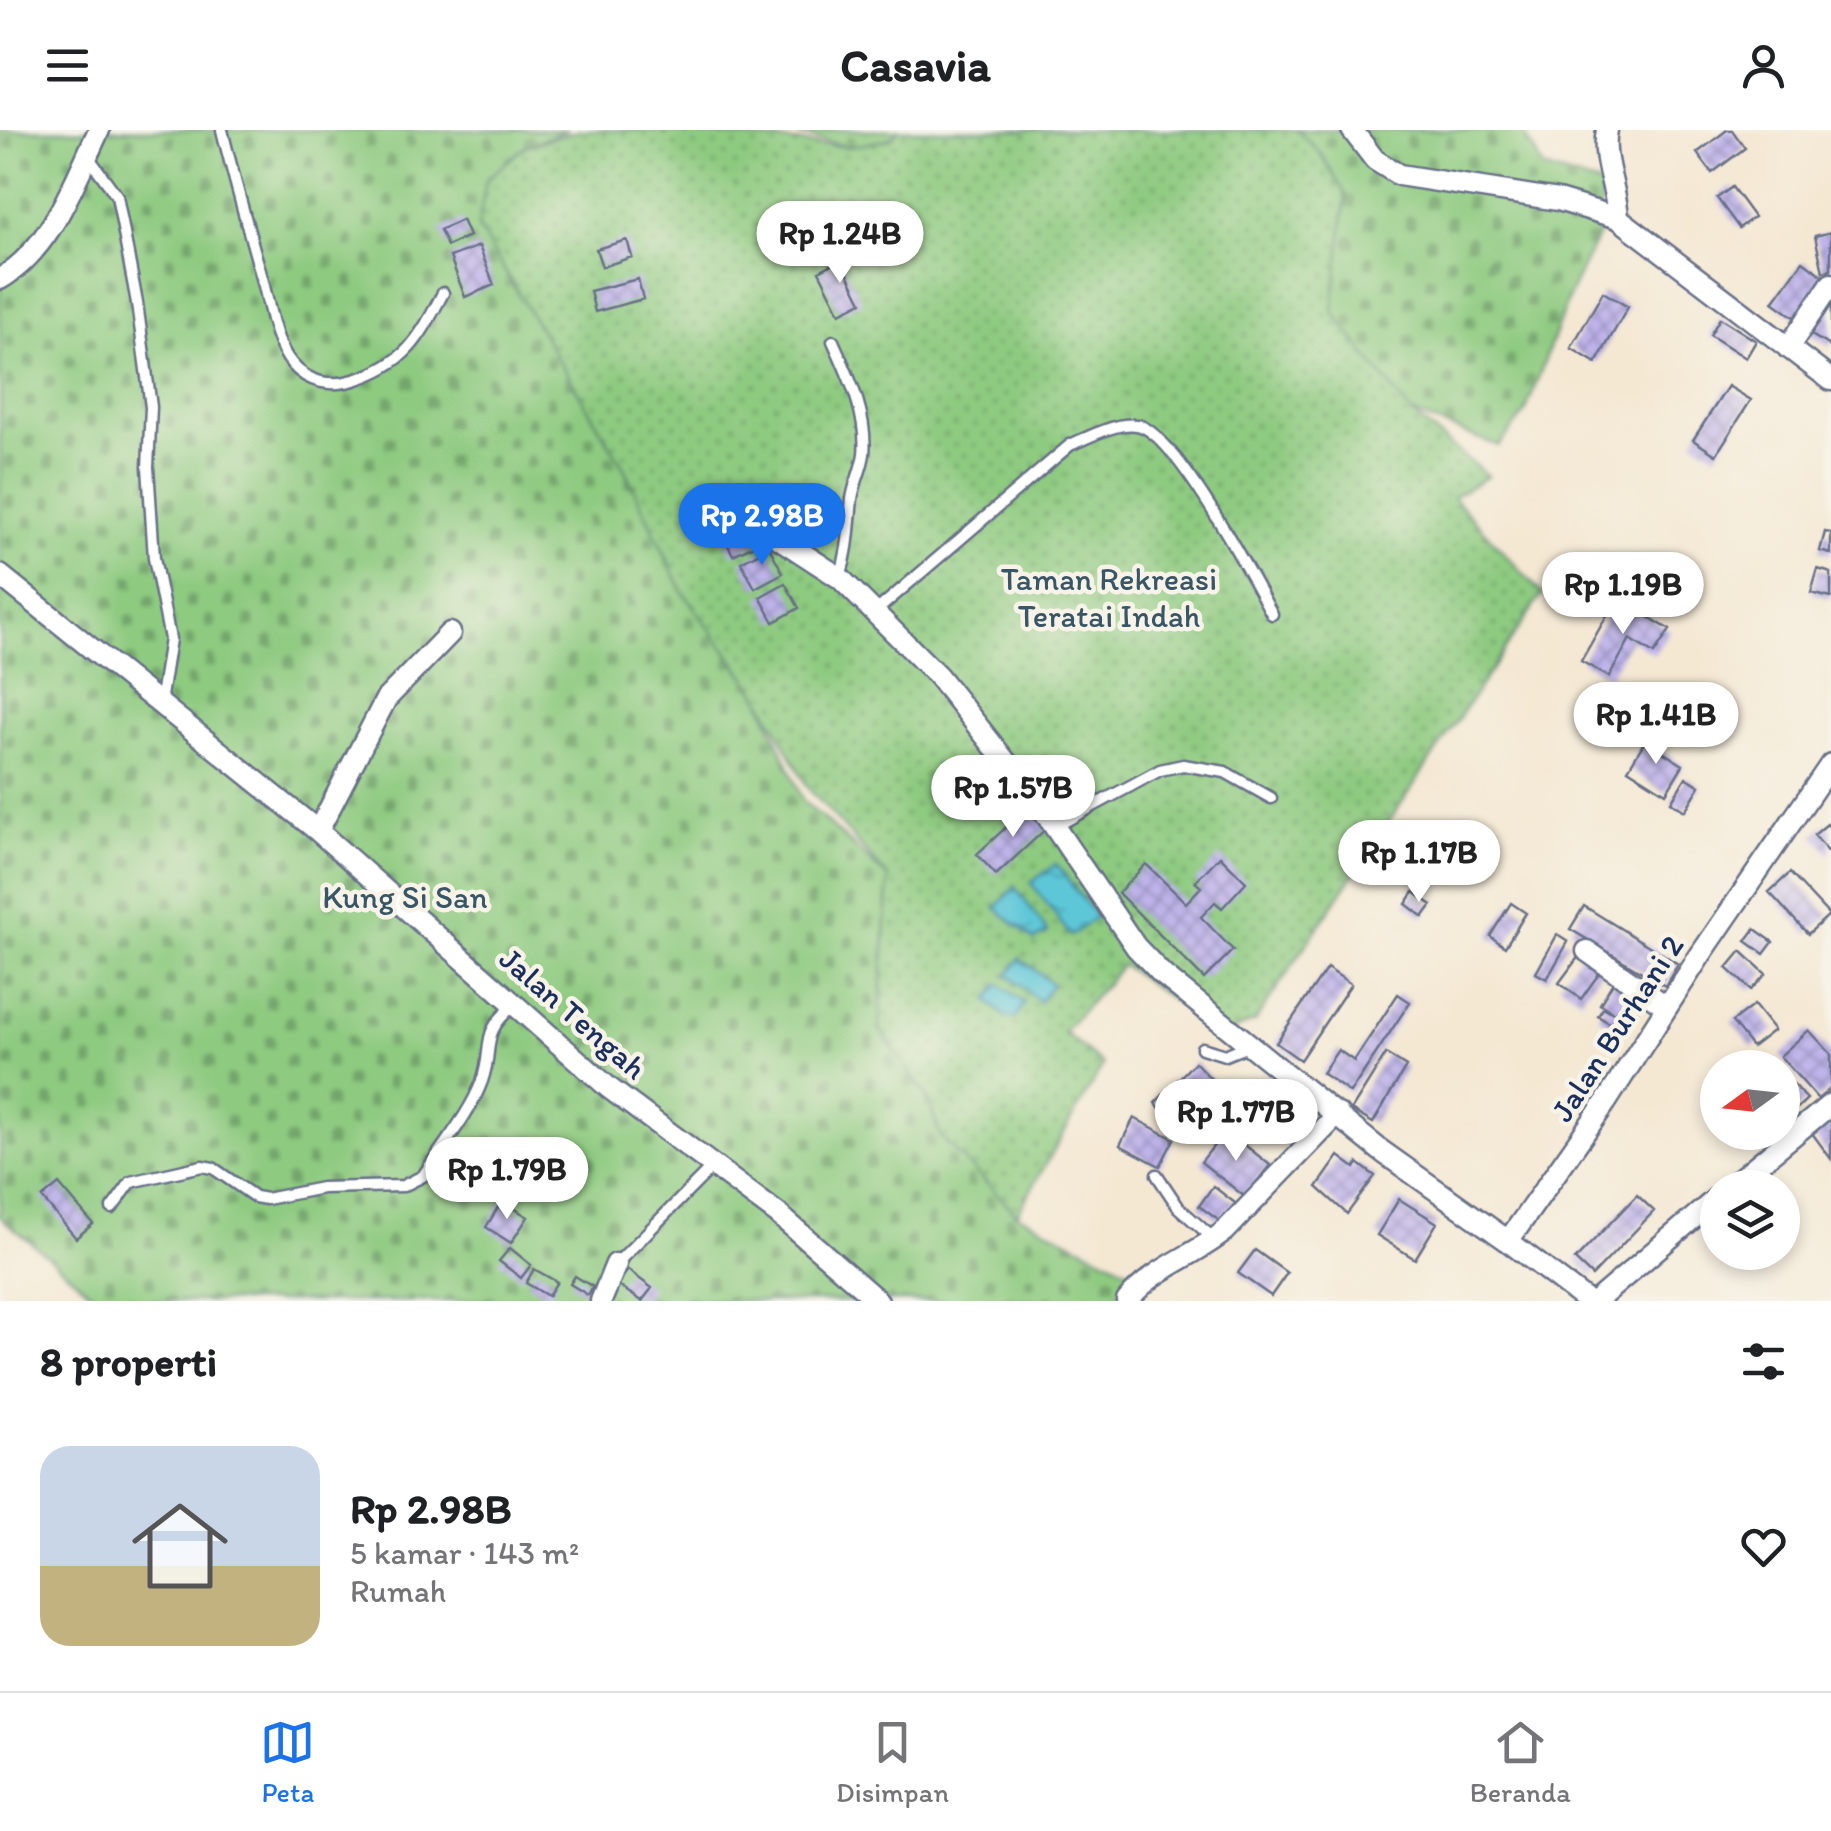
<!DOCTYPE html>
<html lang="id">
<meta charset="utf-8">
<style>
:root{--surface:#fff;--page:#f2f2f2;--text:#202124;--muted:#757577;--line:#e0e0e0;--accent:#1a73e8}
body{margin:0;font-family:Itim,sans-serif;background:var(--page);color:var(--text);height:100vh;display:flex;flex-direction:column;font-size:38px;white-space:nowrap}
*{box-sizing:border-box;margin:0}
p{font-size:32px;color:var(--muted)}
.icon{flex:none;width:55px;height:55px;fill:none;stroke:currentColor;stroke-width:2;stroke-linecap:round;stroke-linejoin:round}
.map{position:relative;height:1171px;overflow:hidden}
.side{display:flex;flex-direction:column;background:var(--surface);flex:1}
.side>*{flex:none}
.needle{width:65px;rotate:255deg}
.buttons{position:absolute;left:1700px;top:920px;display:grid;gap:20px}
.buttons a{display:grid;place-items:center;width:100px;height:100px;border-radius:50%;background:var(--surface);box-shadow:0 5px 15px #0003;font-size:50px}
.price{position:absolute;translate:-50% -85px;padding:0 22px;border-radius:35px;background:#fff;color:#222;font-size:32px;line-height:65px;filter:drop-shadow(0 2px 5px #0008)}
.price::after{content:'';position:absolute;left:50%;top:60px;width:30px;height:22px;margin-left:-15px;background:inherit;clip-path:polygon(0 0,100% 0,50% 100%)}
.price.current{background:var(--accent);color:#fff}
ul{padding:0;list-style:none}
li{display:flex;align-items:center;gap:30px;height:250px;padding:0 40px}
li span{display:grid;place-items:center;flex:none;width:280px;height:200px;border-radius:30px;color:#555}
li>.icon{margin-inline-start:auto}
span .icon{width:120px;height:120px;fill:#fffc;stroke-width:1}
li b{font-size:42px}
h2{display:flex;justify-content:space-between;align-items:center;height:120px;padding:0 40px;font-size:42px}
header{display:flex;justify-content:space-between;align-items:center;height:130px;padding:0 40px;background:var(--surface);font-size:45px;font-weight:700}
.menu{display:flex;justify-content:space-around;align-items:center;height:140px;border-top:2px solid var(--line);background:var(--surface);font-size:28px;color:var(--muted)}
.menu a{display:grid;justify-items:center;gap:5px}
.menu .current{color:var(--accent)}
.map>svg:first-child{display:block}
.cemetery{fill:url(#cemetery-stones);stroke:#547c6f;stroke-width:2.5}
.park{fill:url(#park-dots);stroke:#547c6f;stroke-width:2.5}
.water{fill:url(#water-ripples);stroke:#3c7b9b;stroke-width:2.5}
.building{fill:url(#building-cross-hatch)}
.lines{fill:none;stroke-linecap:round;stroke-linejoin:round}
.service-casing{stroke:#677087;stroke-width:15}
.minor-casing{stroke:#677087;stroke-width:25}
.service{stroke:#fff;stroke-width:10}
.minor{stroke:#fff;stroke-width:20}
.labels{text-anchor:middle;stroke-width:9;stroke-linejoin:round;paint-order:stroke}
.park-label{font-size:32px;fill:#385666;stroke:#f7f3e8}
.street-label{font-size:32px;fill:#1b2f5e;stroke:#f7f3e8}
</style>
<header><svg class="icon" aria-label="menu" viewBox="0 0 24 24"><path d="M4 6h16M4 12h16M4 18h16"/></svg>Casavia<svg class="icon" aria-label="person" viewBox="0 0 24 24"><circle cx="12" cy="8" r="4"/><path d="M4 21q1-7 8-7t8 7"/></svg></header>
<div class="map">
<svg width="1831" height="1171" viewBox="0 0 1831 1171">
<defs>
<pattern id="cemetery-stones" width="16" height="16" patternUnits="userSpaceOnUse" patternTransform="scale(2.5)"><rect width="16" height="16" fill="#8eca80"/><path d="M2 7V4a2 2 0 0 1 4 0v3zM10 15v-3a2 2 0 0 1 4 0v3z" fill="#73a46c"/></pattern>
<pattern id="park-dots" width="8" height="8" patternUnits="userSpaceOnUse" patternTransform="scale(2.5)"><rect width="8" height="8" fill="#8eca80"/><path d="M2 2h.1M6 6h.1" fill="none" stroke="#73a46c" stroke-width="1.8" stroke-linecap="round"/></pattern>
<pattern id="water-ripples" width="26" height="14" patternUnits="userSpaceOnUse" patternTransform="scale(2.5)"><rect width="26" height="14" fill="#5dc7d8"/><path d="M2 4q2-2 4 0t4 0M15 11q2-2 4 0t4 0" fill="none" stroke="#4ca2b2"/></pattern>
<pattern id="building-cross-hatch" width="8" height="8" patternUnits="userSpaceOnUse" patternTransform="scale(2.5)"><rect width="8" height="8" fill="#bfb4ea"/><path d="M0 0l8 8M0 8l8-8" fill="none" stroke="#9a93c1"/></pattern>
</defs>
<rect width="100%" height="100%" fill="#f7f3e8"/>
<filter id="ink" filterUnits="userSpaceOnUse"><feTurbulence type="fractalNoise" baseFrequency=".01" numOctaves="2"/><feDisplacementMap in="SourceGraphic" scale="20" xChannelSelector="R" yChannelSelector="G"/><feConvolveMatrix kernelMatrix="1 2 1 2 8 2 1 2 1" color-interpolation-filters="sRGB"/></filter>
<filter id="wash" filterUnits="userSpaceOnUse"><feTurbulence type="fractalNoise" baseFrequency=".0048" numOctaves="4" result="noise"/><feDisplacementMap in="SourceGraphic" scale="40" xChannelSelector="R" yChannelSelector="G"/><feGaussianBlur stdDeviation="2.25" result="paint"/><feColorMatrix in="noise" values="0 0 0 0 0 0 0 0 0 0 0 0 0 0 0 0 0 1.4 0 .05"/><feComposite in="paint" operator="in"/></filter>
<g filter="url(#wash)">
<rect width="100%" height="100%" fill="#f4e8d3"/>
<path class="cemetery" d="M0 0H567L525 16 478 97 623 336 683 462 758 564 803 671 889 748 879 898 929 970 940 1006 1017 1084 1137 1144 1111 1171H102L0 1087Z
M780 0H898L891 9 849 17Z
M1297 0H1523L1543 38 1602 56 1598 105 1570 163 1525 283 1499 316 1411 283 1332 182 1346 65Z"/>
<path class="park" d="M581 0H660L849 17 891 9 898 0H1297L1320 23 1346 65 1333 182 1411 283 1488 346 1453 367 1542 464 1255 891 1224 905 1122 835 1064 902 1103 935 1017 1084 940 1006 929 970 879 898 889 748 808 658 758 564 683 462 623 336 478 97 486 50 525 16Z"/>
<path class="water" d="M1056 734 1096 787 1071 806 1031 753Z
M1015 757 1048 802 1034 810 996 778Z
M1020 828 1052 854 1040 872 1008 845Z
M999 854 1024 873 1015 889 1005 886 988 871Z"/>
<g id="blocks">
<path class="building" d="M1727 0H1732L1745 18 1712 43 1697 23Z
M1732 57 1754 87 1739 98 1717 68Z
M462 90 469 106 447 116 440 100Z
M1831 102V140L1823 142 1815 106Z
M627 110 632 127 602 137 596 119Z
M479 116 494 155 465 167 450 127Z
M841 130 862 172 840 183 819 141Z
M1803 131 1826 148 1797 189 1773 172Z
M638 149 643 169 595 182 590 161Z
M1603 162 1628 177 1596 233 1571 218Z
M1831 169V217L1810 204Z
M1720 188 1756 211 1746 228 1710 205Z
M1728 256 1751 270 1716 325 1693 310Z
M752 383 765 410 733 425 720 399Z
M1825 402 1831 403V424L1820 421Z
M769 417 783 443 755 458 741 432Z
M1818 439 1831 443V468L1811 463Z
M785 453 799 478 774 492 760 467Z
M1617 468 1670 500 1654 524 1630 509 1609 547 1581 531Z
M1645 611 1683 635 1666 663 1628 639Z
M1686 647 1700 656 1685 681 1671 672Z
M1030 675 1049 696 996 745 977 724Z
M1827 694 1831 699V725L1814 705Z
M1220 726 1246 752 1222 778 1215 772 1201 787 1233 820 1204 849 1118 763 1146 734 1186 773 1201 757 1195 752Z
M1790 743 1829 785 1808 804 1769 762Z
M1414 762 1432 775 1423 787 1406 774Z
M1511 773 1526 783 1505 817 1490 806Z
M1584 776 1678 834 1665 856 1570 799Z
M1755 799 1773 812 1764 824 1746 811Z
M1557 805 1568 812 1547 849 1536 843Z
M1741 821 1766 844 1751 860 1727 838Z
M1582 822 1603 838 1581 869 1559 853Z
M1327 838 1351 854 1300 930 1276 913Z
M1615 849 1644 867 1625 903 1598 886 1603 878 1614 883 1600 874Z
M1398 864 1410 872 1350 963 1322 943 1338 920 1354 931Z
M1754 875 1774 900 1752 917 1732 892Z
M1809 900 1831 924V958L1818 969 1780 926Z
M1386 924 1406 937 1373 993 1351 980Z
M1195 932 1215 953 1176 994 1155 973Z
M1782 943 1807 969 1789 986 1782 979Z
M1134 988 1174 1009 1160 1036 1120 1015Z
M1831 988V1029L1812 1003Z
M1226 1000 1270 1035 1245 1067 1201 1032Z
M1339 1026 1355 1038 1358 1033 1375 1046 1347 1084 1317 1057Z
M59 1054 93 1094 76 1108 42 1068Z
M1213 1056 1235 1073 1221 1092 1199 1076Z
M1637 1065 1654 1081 1592 1146 1575 1130Z
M1399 1069 1437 1093 1415 1129 1377 1105Z
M502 1071 528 1087 511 1113 486 1097Z
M510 1118 531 1135 521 1148 499 1131Z
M1255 1120 1287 1143 1271 1166 1238 1143Z
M534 1139 557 1152 548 1166 526 1153Z
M628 1140 652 1158 642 1171 617 1155Z
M575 1146 593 1157 588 1165 570 1154Z"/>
</g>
</g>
<g filter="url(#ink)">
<use href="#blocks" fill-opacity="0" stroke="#677087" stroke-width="2.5"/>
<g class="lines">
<defs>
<path id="service" d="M222 0C234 49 248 98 262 148 269 174 274 213 292 234 308 253 331 257 354 250 406 234 419 209 443 163
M87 25 117 66 137 173 151 277 148 337 154 428 170 509 160 573
M833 211C848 245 868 285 864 324 862 339 854 354 852 369 849 397 849 420 840 447
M875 482 1070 315C1089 307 1116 292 1137 295 1174 301 1253 449 1272 484
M1056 696 1160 640 1183 635 1225 642 1271 668
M1202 918 1225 925 1250 915
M1157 1045 1179 1078 1214 1109
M112 1078 131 1052 202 1036 213 1038 255 1067 266 1069 322 1058 403 1056 423 1046C442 1016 470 984 482 951 495 914 478 906 514 875
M616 1134 713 1036"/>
<path id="minor" d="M1352 0 1375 30 1399 45 1558 70 1618 88 1831 250
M1607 0C1601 29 1617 59 1618 88
M0 149C52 118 74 52 99 0
M1788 218 1831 154
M774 405 840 448 938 546 1037 671 1136 817 1162 844 1380 1020 1508 1111
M0 445 318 701 609 958 778 1084 878 1171
M318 701 386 569 450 503
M1587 821 1667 877
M1729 1058 1831 974
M601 1171 616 1134
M1127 1171C1153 1138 1193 1127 1225 1101L1338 984
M1587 1171 1508 1111 1606 972 1701 824 1831 634
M1596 1171 1718 1067"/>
</defs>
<use href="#service" class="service-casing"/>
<use href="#minor" class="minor-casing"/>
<use href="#service" class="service"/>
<use href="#minor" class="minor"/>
</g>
</g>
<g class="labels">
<g class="park-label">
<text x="1109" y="460">Taman Rekreasi<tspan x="1109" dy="37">Teratai Indah</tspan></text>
<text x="405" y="778">Kung Si San</text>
</g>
<g class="street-label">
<text transform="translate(573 883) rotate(41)" y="11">Jalan Tengah</text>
<text transform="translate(1617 898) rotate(-57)" y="11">Jalan Burhani 2</text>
</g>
</g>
</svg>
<div class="buttons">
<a><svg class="needle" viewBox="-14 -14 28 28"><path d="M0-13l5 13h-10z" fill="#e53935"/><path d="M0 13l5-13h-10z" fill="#757577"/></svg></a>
<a><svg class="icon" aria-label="layers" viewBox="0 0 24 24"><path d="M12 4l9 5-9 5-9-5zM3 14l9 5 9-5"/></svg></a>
</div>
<b class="price" style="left:840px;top:156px">Rp 1.24B</b>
<b class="price current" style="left:762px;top:438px">Rp 2.98B</b>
<b class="price" style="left:1623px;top:507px">Rp 1.19B</b>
<b class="price" style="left:1656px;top:637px">Rp 1.41B</b>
<b class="price" style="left:1013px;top:710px">Rp 1.57B</b>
<b class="price" style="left:1419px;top:775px">Rp 1.17B</b>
<b class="price" style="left:1236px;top:1034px">Rp 1.77B</b>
<b class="price" style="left:507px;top:1092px">Rp 1.79B</b>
</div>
<section class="side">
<h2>8 properti<svg class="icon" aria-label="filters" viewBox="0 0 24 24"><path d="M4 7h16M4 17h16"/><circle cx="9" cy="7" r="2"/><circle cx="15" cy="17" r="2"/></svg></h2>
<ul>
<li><span style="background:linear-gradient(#c9d6e8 60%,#c2b280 0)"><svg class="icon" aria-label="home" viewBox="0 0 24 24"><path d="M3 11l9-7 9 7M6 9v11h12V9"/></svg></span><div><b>Rp 2.98B</b><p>5 kamar · 143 m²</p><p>Rumah</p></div><svg class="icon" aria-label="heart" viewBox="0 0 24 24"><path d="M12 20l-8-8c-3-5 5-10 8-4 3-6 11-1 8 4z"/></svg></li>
</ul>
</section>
<nav class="menu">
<a class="current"><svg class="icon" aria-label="map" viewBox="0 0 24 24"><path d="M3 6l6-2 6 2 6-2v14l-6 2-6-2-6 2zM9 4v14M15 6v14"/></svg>Peta</a>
<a><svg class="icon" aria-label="saved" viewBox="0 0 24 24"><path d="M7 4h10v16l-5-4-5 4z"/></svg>Disimpan</a>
<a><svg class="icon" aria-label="home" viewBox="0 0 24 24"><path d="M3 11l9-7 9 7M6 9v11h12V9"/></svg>Beranda</a>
</nav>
